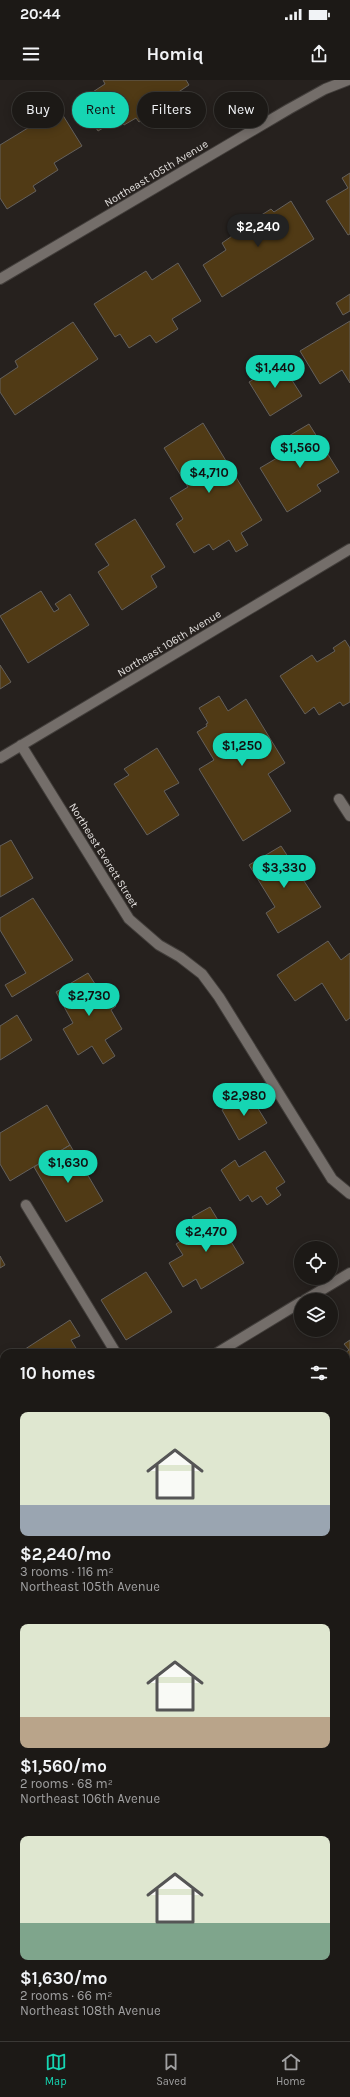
<!DOCTYPE html>
<meta charset="utf-8">
<style>
:root{--surface:#1c1916;--page:#292623;--text:#f1f3f6;--muted:#a0a0a1;--line:#3a3835;--accent:#16d5b3}
body{margin:0;font-family:Karla,sans-serif;background:var(--page);color:var(--text);height:100vh;display:flex;flex-direction:column;font-size:15px;white-space:nowrap}
*{box-sizing:border-box;margin:0}
p{font-size:13px;color:var(--muted)}
.icon{flex:none;width:22px;height:22px;fill:none;stroke:currentColor;stroke-width:2;stroke-linecap:round;stroke-linejoin:round}
.map{position:relative;flex:1;overflow:hidden}
.sheet{position:absolute;left:0px;top:1269px;width:350px;height:692px;display:flex;flex-direction:column;background:var(--surface);border-radius:12px 12px 0 0;box-shadow:0 2px 10px #0003,0 0 0 1px var(--line)}
.sheet>*{flex:none}
.top-card{position:absolute;left:12px;top:12px;width:326px;height:36px;display:flex;gap:8px}
.buttons{position:absolute;left:294px;top:1161px;display:grid;gap:8px}
.buttons a{display:grid;place-items:center;width:44px;height:44px;border-radius:50%;background:var(--surface);box-shadow:0 2px 10px #0003,0 0 0 1px var(--line);font-size:20px}
.price{position:absolute;translate:-50% -34px;padding:0 9px;border-radius:14px;background:var(--accent);color:#111;font-size:13px;line-height:26px;filter:drop-shadow(0 1px 2px #0008)}
.price::after{content:'';position:absolute;left:50%;top:24px;width:12px;height:9px;margin-left:-6px;background:inherit;clip-path:polygon(0 0,100% 0,50% 100%)}
.price.on{background:#222;color:#fff}
ul{padding:0;list-style:none}
li{display:grid;align-content:center;gap:8px;height:212px;padding:0 20px}
li span{display:grid;place-items:center;height:124px;border-radius:8px;color:#555}
li>.icon{margin-inline-start:auto}
span .icon{width:72px;height:72px;fill:#fffc;stroke-width:1}
li b{font-size:17px}
h2{display:flex;justify-content:space-between;align-items:center;height:48px;padding:0 20px;font-size:17px}
.tag{padding:0 14px;border-radius:18px;background:var(--surface);box-shadow:0 2px 10px #0003,0 0 0 1px var(--line);font-size:14px;line-height:36px}
.tag.on{background:var(--accent);color:#111}
.status{display:flex;justify-content:space-between;align-items:center;height:28px;padding:0 20px;background:var(--surface);direction:ltr}
.status svg{height:11px;fill:currentColor}
header{display:flex;justify-content:space-between;align-items:center;height:52px;padding:0 20px;background:var(--surface);font-size:18px;font-weight:700}
.menu{display:flex;justify-content:space-around;align-items:center;height:56px;border-top:1px solid var(--line);background:var(--surface);font-size:11px;color:var(--muted)}
.menu a{display:grid;justify-items:center;gap:2px}
.menu .on{color:var(--accent)}
.map>svg:first-child{display:block}
.building{fill:#503a15;stroke:#64605c}
.lines{fill:none;stroke-linecap:round;stroke-linejoin:round}
.lane-casing{stroke:#423e3b;stroke-width:12}
.street-casing{stroke:#423e3b;stroke-width:12}
.lane{stroke:#746e6a;stroke-width:10}
.street{stroke:#746e6a;stroke-width:10}
.labels{text-anchor:middle;stroke-width:3;stroke-linejoin:round;paint-order:stroke}
.street-label{font-size:11px;fill:#e2dfdd;stroke:#26211e}
</style>
<div class="status"><b>20:44</b><svg viewBox="0 0 49 12"><path d="M0 12V9h3v3zM5 12V6h3v6zM10 12V3h3v9zM15 12V0h3v12zM26 1h20v11H26zM47 4h2v5h-2z"/></svg></div>
<header><svg class="icon" aria-label="menu" viewBox="0 0 24 24"><path d="M4 6h16M4 12h16M4 18h16"/></svg>Homiq<svg class="icon" aria-label="share" viewBox="0 0 24 24"><path d="M12 15V3M7 8l5-5 5 5M5 13v7h14v-7"/></svg></header>
<div class="map">
<svg width="350" height="1961" viewBox="0 0 350 1961">
<rect width="100%" height="100%" fill="#26211e"/>
<path class="building" d="M103 0H186L189 5 174 15 176 18 139 42 136 38 124 45 120 38 98 51 79 21 105 4Z
M59 29 82 66 54 83 58 90 33 106 36 111 7 129 0 118V65Z
M350 93V154L348 155 326 121 348 108 342 98Z
M291 121 314 159 222 217 203 185 226 170 222 163 235 154 234 152 271 129 274 132Z
M178 183 201 221 172 239 178 249 156 263 150 255 129 268 120 254 115 257 94 224 146 191 152 200Z
M350 214V231L343 235 336 223Z
M350 241V303L342 290 320 304 300 271Z
M73 242 98 279 15 335 0 312V299L18 287 15 281Z
M281 283 302 316 270 336 249 302Z
M203 343 262 440 241 453 248 465 236 472 229 460 213 470 209 464 194 473 176 444 183 439 170 418 188 407 164 368Z
M309 344 339 392 317 405 321 411 287 432 260 388 294 368 287 357Z
M135 439 165 487 151 496 157 507 122 530 98 492 109 485 95 464Z
M41 511 54 532 59 529 55 524 70 514 89 545 28 583 0 536Z
M345 560 350 568V622L343 626 340 622 319 635 314 627 305 634 280 596 312 575 317 582 335 571 333 568Z
M0 585 11 602 0 609Z
M219 616 228 631 246 619 285 683 268 694 291 731 243 761 199 689 214 680 197 652 207 646 206 644 208 643 199 628Z
M157 668 179 703 164 711 179 735 147 755 114 704 129 695 124 689Z
M11 760 33 798 0 817V766Z
M281 766 321 827 278 853 266 833 275 827 249 785Z
M33 818 73 880 12 917 5 905 26 893 0 850V838Z
M328 861 341 880 350 873V938L346 941 322 903 295 921 277 895Z
M88 893 106 921 111 918 116 926 111 930 122 949 105 960 115 976 103 984 92 966 78 975 63 949 73 943 56 912Z
M17 935 32 960 0 980V946Z
M249 1014 267 1043 239 1060 222 1030Z
M47 1025 70 1065 10 1101 0 1084V1053Z
M70 1065 103 1121 66 1142 34 1087Z
M265 1071 285 1102 276 1108 281 1115 267 1125 261 1116 252 1122 248 1115 240 1121 221 1090 235 1080 239 1087Z
M210 1127 244 1183 201 1209 196 1199 183 1207 169 1183 183 1175 176 1164 200 1150 192 1137Z
M0 1176 5 1185 0 1188Z
M146 1192 172 1232 126 1260 101 1220Z
M70 1240 80 1256 71 1260 79 1273H19Z
M350 1260V1295L346 1288 345 1273 349 1270 344 1264Z
M346 1417 350 1423V1428L346 1430Z
M4 1488V1546L0 1549V1497L3 1495 1 1490Z
M0 1621 4 1627V1653L0 1655Z
M346 1750 350 1757V1803L346 1796Z
M46 1957H87L90 1961H43L47 1958Z"/>
<g class="lines">
<defs>
<path id="lane" d="M26 1125 116 1273
M346 1864 350 1871"/>
<path id="street" d="M0 199 289 29 325 9 348 0
M21 665 129 839 159 865 180 877 202 894 219 917 332 1099 350 1114
M0 678 350 469
M339 719 350 736
M305 1220 350 1193
M217 1273 301 1222
M0 1403 4 1401
M346 1891 350 1888
M260 1957 263 1961
M227 1961 233 1957"/>
</defs>
<use href="#lane" class="lane-casing"/>
<use href="#street" class="street-casing"/>
<use href="#lane" class="lane"/>
<use href="#street" class="street"/>
</g>
<g class="labels">
<g class="street-label">
<text transform="translate(156 93) rotate(-31)" y="4">Northeast 105th Avenue</text>
<text transform="translate(169 563) rotate(-31)" y="4">Northeast 106th Avenue</text>
<text transform="translate(104 775) rotate(58)" y="4">Northeast Everett Street</text>
</g>
</g>
</svg>
<div class="buttons">
<a><svg class="icon" aria-label="locate" viewBox="0 0 24 24"><circle cx="12" cy="12" r="6"/><path d="M12 2v4M12 18v4M2 12h4M18 12h4"/></svg></a>
<a><svg class="icon" aria-label="layers" viewBox="0 0 24 24"><path d="M12 4l9 5-9 5-9-5zM3 14l9 5 9-5"/></svg></a>
</div>
<b class="price on" style="left:258px;top:168px">$2,240</b>
<b class="price" style="left:275px;top:309px">$1,440</b>
<b class="price" style="left:300px;top:389px">$1,560</b>
<b class="price" style="left:209px;top:414px">$4,710</b>
<b class="price" style="left:242px;top:687px">$1,250</b>
<b class="price" style="left:284px;top:809px">$3,330</b>
<b class="price" style="left:89px;top:937px">$2,730</b>
<b class="price" style="left:244px;top:1037px">$2,980</b>
<b class="price" style="left:68px;top:1104px">$1,630</b>
<b class="price" style="left:206px;top:1173px">$2,470</b>
<div class="top-card">
<a class="tag">Buy</a>
<a class="tag on">Rent</a>
<a class="tag">Filters</a>
<a class="tag">New</a>
</div>
<section class="sheet">
<h2>10 homes<svg class="icon" aria-label="filters" viewBox="0 0 24 24"><path d="M4 7h16M4 17h16"/><circle cx="9" cy="7" r="2"/><circle cx="15" cy="17" r="2"/></svg></h2>
<ul>
<li><span style="background:linear-gradient(#dfe7d0 75%,#9aa5b1 0)"><svg class="icon" aria-label="home" viewBox="0 0 24 24"><path d="M3 11l9-7 9 7M6 9v11h12V9"/></svg></span><div><b>$2,240/mo</b><p>3 rooms · 116 m²</p><p>Northeast 105th Avenue</p></div></li>
<li><span style="background:linear-gradient(#dfe7d0 75%,#b9a48a 0)"><svg class="icon" aria-label="home" viewBox="0 0 24 24"><path d="M3 11l9-7 9 7M6 9v11h12V9"/></svg></span><div><b>$1,560/mo</b><p>2 rooms · 68 m²</p><p>Northeast 106th Avenue</p></div></li>
<li><span style="background:linear-gradient(#dfe7d0 70%,#7fa58c 0)"><svg class="icon" aria-label="home" viewBox="0 0 24 24"><path d="M3 11l9-7 9 7M6 9v11h12V9"/></svg></span><div><b>$1,630/mo</b><p>2 rooms · 66 m²</p><p>Northeast 108th Avenue</p></div></li>
</ul>
</section>
</div>
<nav class="menu">
<a class="on"><svg class="icon" aria-label="map" viewBox="0 0 24 24"><path d="M3 6l6-2 6 2 6-2v14l-6 2-6-2-6 2zM9 4v14M15 6v14"/></svg>Map</a>
<a><svg class="icon" aria-label="saved" viewBox="0 0 24 24"><path d="M7 4h10v16l-5-4-5 4z"/></svg>Saved</a>
<a><svg class="icon" aria-label="home" viewBox="0 0 24 24"><path d="M3 11l9-7 9 7M6 9v11h12V9"/></svg>Home</a>
</nav>
